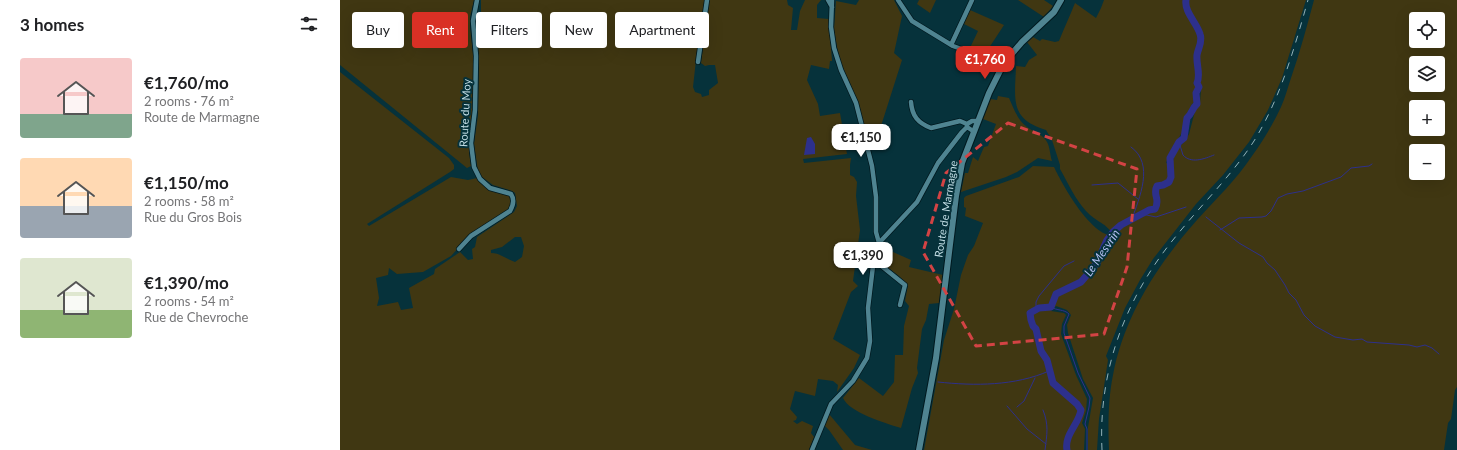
<!DOCTYPE html>
<meta charset="utf-8">
<style>
:root{--surface:#fff;--page:#f2f2f2;--text:#202124;--muted:#757577;--accent:#d93025}
body{margin:0;font-family:Lato,sans-serif;background:var(--page);color:var(--text);height:100vh;display:flex;flex-direction:column;font-size:15px;white-space:nowrap}
*{box-sizing:border-box;margin:0}
p{font-size:13px;color:var(--muted)}
.icon{flex:none;width:22px;height:22px;fill:none;stroke:currentColor;stroke-width:2;stroke-linecap:round;stroke-linejoin:round}
.map{position:relative;flex:1;overflow:hidden}
.sheet{display:flex;flex-direction:column;background:var(--surface);width:340px}
.sheet>*{flex:none}
.hud{position:absolute;left:12px;top:12px;width:380px;height:36px;display:flex;gap:8px}
.tools{position:absolute;left:1069px;top:12px;display:grid;gap:8px}
.tools a{display:grid;place-items:center;width:36px;height:36px;border-radius:4px;background:var(--surface);box-shadow:0 4px 16px #0002;font-size:20px}
.price{position:absolute;translate:-50% -34px;padding:0 9px;border-radius:8px;background:#fff;color:#222;font-size:13px;line-height:26px;filter:drop-shadow(0 1px 2px #0008)}
.price::after{content:'';position:absolute;left:50%;top:24px;width:12px;height:9px;margin-left:-6px;background:inherit;clip-path:polygon(0 0,100% 0,50% 100%)}
.price.on{background:var(--accent);color:#fff}
ul{padding:0;list-style:none}
li{display:flex;align-items:center;gap:12px;height:100px;padding:0 20px}
li span{display:grid;place-items:center;flex:none;width:112px;height:80px;border-radius:4px;color:#555}
li>.icon{margin-inline-start:auto}
span .icon{width:48px;height:48px;fill:#fffc;stroke-width:1}
li b{font-size:17px}
h2{display:flex;justify-content:space-between;align-items:center;height:48px;padding:0 20px;font-size:17px}
.chip{padding:0 14px;border-radius:4px;background:var(--surface);box-shadow:0 4px 16px #0002;font-size:14px;line-height:36px}
.chip.on{background:var(--accent);color:#fff}
main{display:flex;flex:1;min-height:0}
.map>svg:first-child{display:block}
.green{fill:#403712;fill-rule:evenodd}
.water{fill:#2d308c}
.lines{fill:none;stroke-linecap:round;stroke-linejoin:round}
.stream{stroke:#2d308c;stroke-width:1}
.river{stroke:#2d308c;stroke-width:7}
.street-casing{stroke:#00191f;stroke-width:6}
.secondary-casing{stroke:#00191f;stroke-width:8}
.street{stroke:#4f8491;stroke-width:4.5}
.secondary{stroke:#4f8491;stroke-width:6}
.rail{stroke:#93b2b9;stroke-width:1;stroke-dasharray:7 7;stroke-linecap:butt}
.marked{fill:none;stroke:#d34344;stroke-width:3;stroke-dasharray:8 5;stroke-linejoin:round}
.labels{text-anchor:middle;stroke-width:4;stroke-linejoin:round;paint-order:stroke}
.street-label{font-size:11px;fill:#c2dde4;stroke:#06323b}
.water-label{font-size:12px;font-style:italic;fill:#b2bdef;stroke:#06323b}
</style>
<main>
<section class="sheet">
<h2>3 homes<svg class="icon" aria-label="filters" viewBox="0 0 24 24"><path d="M4 7h16M4 17h16"/><circle cx="9" cy="7" r="2"/><circle cx="15" cy="17" r="2"/></svg></h2>
<ul>
<li><span style="background:linear-gradient(#f6c9c9 70%,#7fa58c 0)"><svg class="icon" aria-label="home" viewBox="0 0 24 24"><path d="M3 11l9-7 9 7M6 9v11h12V9"/></svg></span><div><b>€1,760/mo</b><p>2 rooms · 76 m²</p><p>Route de Marmagne</p></div></li>
<li><span style="background:linear-gradient(#ffd9b3 60%,#9aa5b1 0)"><svg class="icon" aria-label="home" viewBox="0 0 24 24"><path d="M3 11l9-7 9 7M6 9v11h12V9"/></svg></span><div><b>€1,150/mo</b><p>2 rooms · 58 m²</p><p>Rue du Gros Bois</p></div></li>
<li><span style="background:linear-gradient(#dfe7d0 65%,#8fb573 0)"><svg class="icon" aria-label="home" viewBox="0 0 24 24"><path d="M3 11l9-7 9 7M6 9v11h12V9"/></svg></span><div><b>€1,390/mo</b><p>2 rooms · 54 m²</p><p>Rue de Chevroche</p></div></li>
</ul>
</section>
<div class="map">
<svg width="1117" height="450" viewBox="0 0 1117 450">
<rect width="100%" height="100%" fill="#06323b"/>
<path class="green" d="M0 0H134L130 17V28L133 53V114L129 140V152L131 166 127 168 0 65Z
M141 0H365L360 24 353 87 355 92 361 94 362 97 369 95V90L378 83 375 65H369L365 66 361 63 369 0H447L448 5 453 8 451 30H457L460 11 465 0H481L477 5V18L489 19 492 61H490L489 69 471 65 467 80 478 104 480 116 500 113 507 154 463 159 464 163 511 158 510 165V175L514 177 517 182 516 196 520 230 513 281 518 286 511 292 493 339 520 355 514 368 497 392 498 385 493 381 478 379 475 396 455 391 450 409 457 417 456 420 453 421 457 424 462 421 473 426 471 433 474 437 469 450H0V72L109 158 114 165V169L110 172 27 224 29 226 111 177 128 180 137 178 148 188 171 195 172 199 169 211 130 235 111 256 83 272 57 274 49 268 48 275 36 278 39 298 37 306 58 302 61 310 73 308 69 288 94 274 95 269 120 252 128 260 133 259 132 249 135 247 137 237 174 212 177 206 175 193 172 191 153 185 142 177 138 171 134 144 138 115 139 61 137 31 141 16ZM175 237H181L184 246 182 257 175 262C166 259 160 253 151 253V250L162 247Z
M519 0H554L562 16 554 53 562 60 534 148 530 149 518 102 500 61 497 47 494 29 496 1 516 5Z
M579 0H596L590 13 577 4Z
M678 0H704L713 6 704 17Z
M764 0H966L942 78 928 110 909 142 883 175 856 204 813 259 800 280 785 308 766 356 768 360 759 419 757 450H748V427L753 398 743 379 728 333 727 325 731 315 727 310 716 306 711 311 724 313 726 315 722 324 721 334 736 375 747 399 746 411 742 423 745 429 744 450H584L604 340 614 309 621 275 628 255 634 246 643 223 625 216 626 208 624 207V198L626 196 679 177 693 166 714 167C723 186 751 236 774 236 766 222 757 223 746 211 735 199 728 183 720 169V165L712 140 706 130C669 119 675 99 676 66L685 67 689 60 697 55 687 42 693 37 700 41 702 39 715 42 719 41C724 28 730 16 735 3L756 18 761 8ZM857 88 861 89 860 102 855 111 849 134 845 141 836 150 832 164 826 163 829 155 844 129V120L852 104 856 101 854 93Z
M974 0H1117V387L1115 390 1111 419 1108 423 1104 450H769C768 426 768 399 773 375 784 316 818 264 857 220 876 199 896 180 912 156 923 141 933 124 941 107 945 98 948 87 951 78 960 52 967 26 974 0ZM1076 19H1098V41H1076ZM1076 63H1098V85H1076ZM1076 107H1098V129H1076ZM1076 151H1098V173H1076Z
M630 10 664 25 645 54 629 50 638 31 624 24Z
M658 96 669 98C674 109 677 119 687 127 693 132 703 134 707 142 710 147 710 155 712 161L698 158 677 172 666 177 621 192 625 173H628L633 157 638 161 644 147 648 146 656 124 643 119 650 99 657 100Z
M544 248 571 260 569 267 603 275 599 303 589 304 586 320 582 329 577 368 578 373 572 388 561 428C545 423 510 413 503 398L519 378 543 396 554 382 555 355H563L564 326 569 306 565 301 568 285 559 276 543 264 540 258Z
M489 414 515 445 532 450H503L489 430 484 425Z"/>
<path class="water" d="M471 137 475 144V154L464 155 467 138Z"/>
<g class="lines">
<path class="stream" d="M839 142 843 155C851 164 864 159 874 155
M791 147C815 164 799 198 792 219
M752 185 778 183 798 199
M802 214 816 217 846 207
M866 217 899 243 923 257 927 263 935 270 945 285 949 293 956 300 964 315 975 326 995 337 1013 340 1022 339 1027 342 1069 345 1077 347 1085 345 1092 348 1099 354
M880 230 899 218 922 217 926 216 931 211 938 198 947 194 963 191 1001 177 1011 168 1029 166 1032 164
M711 307C717 311 724 309 729 314L724 326V333L738 373 750 398 749 407 745 424 747 429V450
M696 309V302L699 296 724 266 734 261
M598 382C635 386 675 386 709 371
M667 406 687 429 706 444
M677 407 684 401 695 378
M703 410C709 425 707 434 705 450"/>
<path class="river" d="M727 450C724 435 739 424 741 410L737 404 713 383 707 360 701 351 696 329 693 326 691 320 690 313 699 308 711 307 716 294 741 282 757 263 767 240 773 232 781 225 809 210 815 209C821 199 812 195 817 186L823 185 829 182 831 177 830 158 839 142 844 138 847 118C852 114 852 108 857 104L856 93 859 87 857 83C861 75 856 64 857 55 858 48 863 42 860 34 857 23 844 12 846 0"/>
<defs>
<path id="street" d="M488 0 492 7
M492 0 491 27 494 48 501 70 516 103 532 166 536 197V232L539 243
M558 0 572 21 613 46 632 53 651 58 664 63
M611 45 632 0
M358 62 367 0
M571 102C572 116 578 123 591 128L620 121 627 124
M633 131 627 127V124L632 121H638
M119 249 131 236 170 211C173 206 175 200 171 194L150 188 140 179 134 167 131 143 135 110 136 56 133 21 137 0
M534 260 565 285 560 305
M472 450 491 404 513 381 527 358 530 341 528 308 533 266 539 243 577 202 598 163 622 132 627 127"/>
<path id="secondary" d="M579 450 596 358 616 196 622 163 649 93 664 63 682 42 714 12 721 0"/>
</defs>
<use href="#street" class="street-casing"/>
<use href="#secondary" class="secondary-casing"/>
<use href="#street" class="street"/>
<use href="#secondary" class="secondary"/>
<path class="rail" d="M762 450C758 370 786 296 837 235 862 204 892 175 914 141 941 97 954 49 968 0"/>
</g>
<path class="marked" d="M668 123 797 169 787 267 764 334 636 346 583 252 606 173Z"/>
<g class="labels">
<g class="street-label">
<text transform="translate(125 113) rotate(-87)" y="4">Route du Moy</text>
<text transform="translate(606 209) rotate(-81)" y="4">Route de Marmagne</text>
</g>
<g class="water-label">
<text transform="translate(762 253) rotate(-56)" y="4">Le Mesvrin</text>
</g>
</g>
</svg>
<div class="tools">
<a><svg class="icon" aria-label="locate" viewBox="0 0 24 24"><circle cx="12" cy="12" r="6"/><path d="M12 2v4M12 18v4M2 12h4M18 12h4"/></svg></a>
<a><svg class="icon" aria-label="layers" viewBox="0 0 24 24"><path d="M12 4l9 5-9 5-9-5zM3 14l9 5 9-5"/></svg></a>
<a>+</a>
<a>−</a>
</div>
<b class="price on" style="left:645px;top:80px">€1,760</b>
<b class="price" style="left:521px;top:158px">€1,150</b>
<b class="price" style="left:523px;top:276px">€1,390</b>
<div class="hud">
<a class="chip">Buy</a>
<a class="chip on">Rent</a>
<a class="chip">Filters</a>
<a class="chip">New</a>
<a class="chip">Apartment</a>
</div>
</div>
</main>
